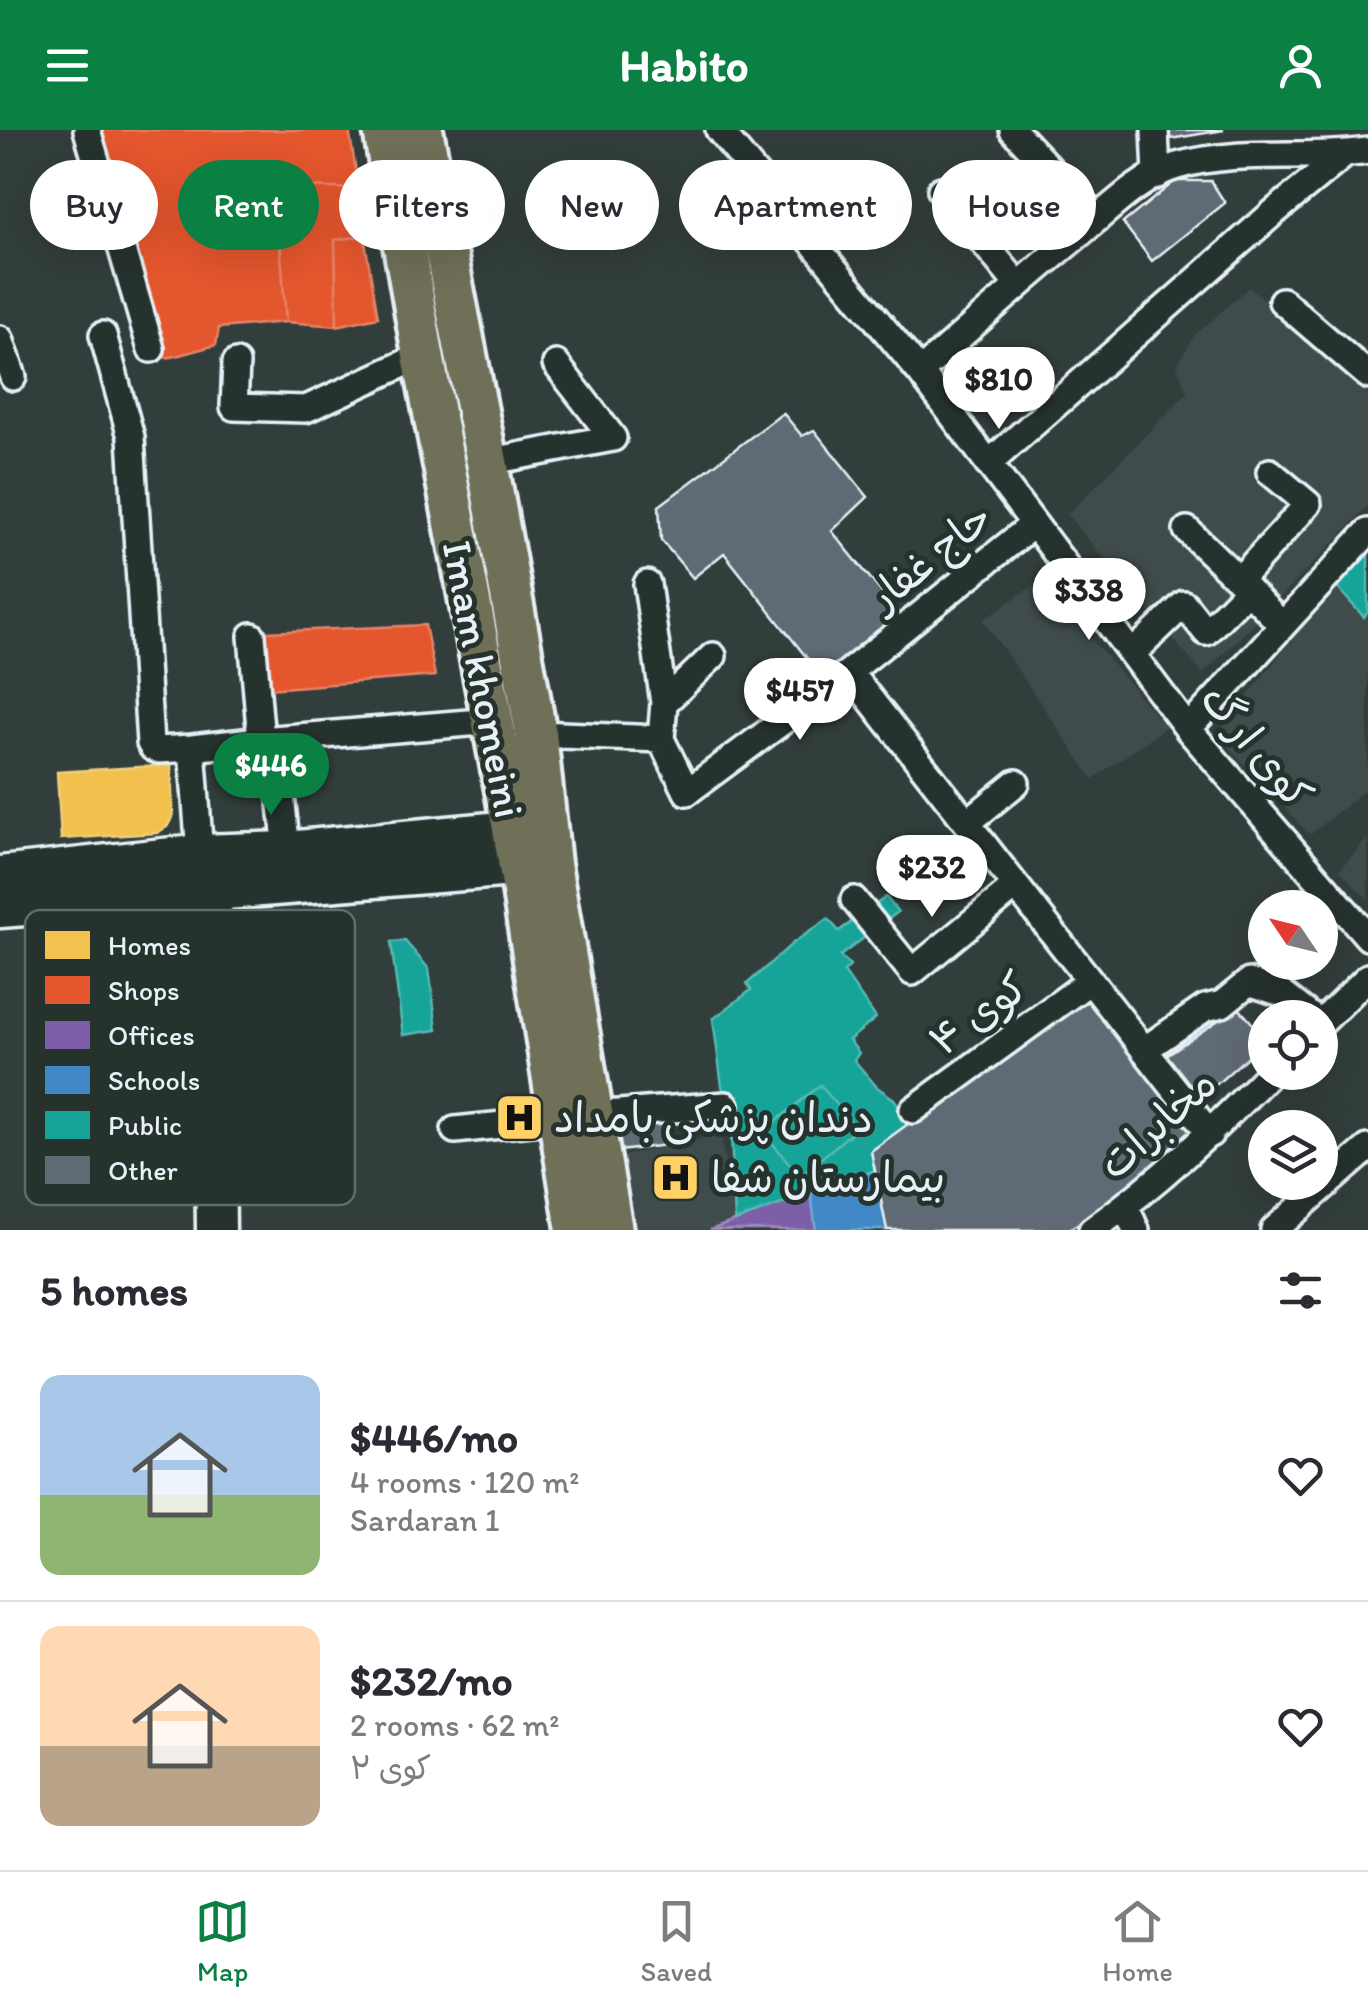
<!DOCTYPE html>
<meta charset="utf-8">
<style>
:root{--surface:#fff;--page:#f2f2f3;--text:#2b2b33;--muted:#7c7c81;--line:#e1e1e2;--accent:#0b8043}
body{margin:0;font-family:Itim,"Playpen Sans Arabic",sans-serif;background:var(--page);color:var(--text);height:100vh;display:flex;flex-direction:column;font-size:38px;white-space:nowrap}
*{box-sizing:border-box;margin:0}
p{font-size:32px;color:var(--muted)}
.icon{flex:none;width:55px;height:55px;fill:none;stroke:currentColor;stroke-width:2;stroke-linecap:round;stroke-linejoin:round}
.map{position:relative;height:1100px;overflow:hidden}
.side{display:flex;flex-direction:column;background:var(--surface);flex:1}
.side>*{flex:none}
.top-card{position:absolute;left:30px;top:30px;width:1310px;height:90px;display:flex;gap:20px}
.needle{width:65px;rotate:305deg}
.tools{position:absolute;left:1248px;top:760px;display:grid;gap:20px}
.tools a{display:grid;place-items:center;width:90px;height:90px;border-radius:50%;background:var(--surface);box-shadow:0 10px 40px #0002;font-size:50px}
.price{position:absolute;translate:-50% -85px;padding:0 22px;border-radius:35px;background:#fff;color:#222;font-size:32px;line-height:65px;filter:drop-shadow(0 2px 5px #0008)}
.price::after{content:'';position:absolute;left:50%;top:60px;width:30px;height:22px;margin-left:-15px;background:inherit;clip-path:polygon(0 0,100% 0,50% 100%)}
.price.active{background:var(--accent);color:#fff}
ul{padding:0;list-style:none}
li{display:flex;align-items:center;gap:30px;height:250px;padding:0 40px}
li+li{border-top:2px solid var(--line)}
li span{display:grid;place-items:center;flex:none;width:280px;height:200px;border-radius:20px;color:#555}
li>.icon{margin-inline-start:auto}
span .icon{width:120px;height:120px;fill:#fffc;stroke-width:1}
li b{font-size:42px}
h2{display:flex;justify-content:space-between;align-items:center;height:120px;padding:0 40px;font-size:42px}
.chip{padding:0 35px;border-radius:45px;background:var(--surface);box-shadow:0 10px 40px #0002;font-size:35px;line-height:90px}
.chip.active{background:var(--accent);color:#fff}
header{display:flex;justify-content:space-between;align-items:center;height:130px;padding:0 40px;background:var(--accent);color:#fff;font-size:45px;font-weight:800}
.dock{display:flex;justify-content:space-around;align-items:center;height:140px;border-top:2px solid var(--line);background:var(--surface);font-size:28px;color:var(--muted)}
.dock a{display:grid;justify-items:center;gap:5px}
.dock .active{color:var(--accent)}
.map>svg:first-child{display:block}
.built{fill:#404b4c}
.homes{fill:#f2c14e;stroke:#efcf81;stroke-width:2.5}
.shops{fill:#e4572e;stroke:#e5856b;stroke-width:2.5}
.offices{fill:#7b5ea7;stroke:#9c8abf;stroke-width:2.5}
.schools{fill:#3f88c5;stroke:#72a8d4;stroke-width:2.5}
.public{fill:#17a398;stroke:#56bab5;stroke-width:2.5}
.building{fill:#606a74;stroke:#e8f1f8;stroke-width:2.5}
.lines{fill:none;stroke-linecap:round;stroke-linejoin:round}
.street-casing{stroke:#e8f1f8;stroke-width:32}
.secondary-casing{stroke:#e8f1f8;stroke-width:45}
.primary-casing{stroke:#e8f1f8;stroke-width:48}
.street{stroke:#26332d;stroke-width:25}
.secondary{stroke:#26332d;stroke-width:38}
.primary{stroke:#706f59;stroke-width:40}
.labels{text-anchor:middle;stroke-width:10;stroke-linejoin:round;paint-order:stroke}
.street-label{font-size:42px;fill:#e8f1f8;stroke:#26332d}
.poi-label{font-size:42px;fill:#e8f1f8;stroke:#26332d;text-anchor:start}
.key{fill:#26332d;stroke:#606c6a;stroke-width:2.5}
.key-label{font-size:28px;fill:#e8f1f8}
</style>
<header><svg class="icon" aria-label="menu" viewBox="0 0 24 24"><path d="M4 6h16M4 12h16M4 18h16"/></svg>Habito<svg class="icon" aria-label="person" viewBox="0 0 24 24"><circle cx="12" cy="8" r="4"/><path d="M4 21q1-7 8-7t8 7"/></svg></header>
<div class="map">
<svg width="1368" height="1100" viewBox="0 0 1368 1100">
<rect width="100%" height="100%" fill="#323e3b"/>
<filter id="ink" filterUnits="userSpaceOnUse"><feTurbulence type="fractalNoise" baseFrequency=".01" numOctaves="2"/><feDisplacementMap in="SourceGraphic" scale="20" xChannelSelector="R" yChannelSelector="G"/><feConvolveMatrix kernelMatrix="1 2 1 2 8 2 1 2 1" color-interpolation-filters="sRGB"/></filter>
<g filter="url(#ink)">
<path class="built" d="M1249 157 1274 177 1368 262V376L1285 463 1203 544 1067 385 1187 263 1177 235 1194 206Z
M1368 417V657L1310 705 1217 605 1335 455Z
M1041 450 1166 597 1093 649 983 490Z
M1368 708V769L1339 740Z
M720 1005 733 1067 735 1091 710 1100H634L618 1027Z"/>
<path class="homes" d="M171 635 173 685 168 696 157 703 61 709 57 642Z"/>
<path class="shops" d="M92 0H349L359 59 276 56 286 192 219 198 216 215 172 227 160 228Z
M276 56 359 59 364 106 335 110 337 196 286 192Z
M364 106 378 187 337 196 335 110Z
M425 495 435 546 269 559 266 502Z"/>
<path class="offices" d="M811 1063 816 1100H710L735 1091Z"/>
<path class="schools" d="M875 1040 887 1100H816L811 1063Z"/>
<path class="public" d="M1368 417V482L1364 487 1335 455Z
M886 767 898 782 840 826 850 836 844 842 876 888 849 910 859 923 854 930 877 957 894 969 910 993 871 1021 875 1040 735 1091 730 982 722 956 713 889 751 860 747 854 793 813 828 789 839 801Z
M405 811 429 839 437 900 403 905 391 812Z
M820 955 857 998 800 1046 763 1002Z"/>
<path class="building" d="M1169 0H1224L1170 9Z
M1175 51H1211L1225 73 1152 131 1123 93Z
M783 283 802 306 814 300 868 367 832 401 900 485 822 547 724 423 693 448 661 410 659 376Z
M1083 866 1194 998 1135 1056 1068 1100H887L871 1021Z
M1238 877 1265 908V911L1199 970 1165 926Z
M663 984 667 1015 619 1021 615 990Z"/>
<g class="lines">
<defs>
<path id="street" d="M87 0 151 219
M719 0 920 242 1188 599 1368 807
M1013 0 1097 89
M1155 0 1157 45
M941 60 1018 155
M1282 171 1368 245
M103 205 131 307 150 613 153 618 158 620 192 618
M0 209 13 247
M236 233 234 277 306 279 423 225
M920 242C974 194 1027 147 1083 101 1110 78 1142 46 1177 36 1240 18 1304 30 1368 21
M487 332 613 308 556 234
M988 334 1273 83 1345 24
M1270 342 1308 374 1239 450 1282 495
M1187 400 1239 450
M647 454 664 573 661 609
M252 506 261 610
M1132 524 1184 474 1206 502 1248 460
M849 542 1210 1004
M664 573 713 526
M1188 599 1368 402
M536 604 661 609 687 662 849 542 1034 394
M275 609 287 721
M967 693 1016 653
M200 724 192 618 261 610 493 591
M854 770 912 842 1016 756
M1320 894 1368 847
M1144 920 1205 878 1222 874 1249 852 1281 863 1313 888
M913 980 1090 851
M592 985 726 975
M455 1000 559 989
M1125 1076 1136 1100
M1092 1100C1157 1054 1215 999 1271 942
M1274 1100 1368 1018"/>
<path id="secondary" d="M0 746 200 724 287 721 544 697
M212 761 216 1100
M0 778 550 734"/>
<path id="primary" d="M384 0 423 225 513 698 577 1100
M422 0 487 332 536 604 550 734 612 1100"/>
</defs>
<use href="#street" class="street-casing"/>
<use href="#secondary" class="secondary-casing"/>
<use href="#primary" class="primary-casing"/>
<use href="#street" class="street"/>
<use href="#secondary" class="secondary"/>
<use href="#primary" class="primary"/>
</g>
</g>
<defs>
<symbol id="hospital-square" viewBox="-11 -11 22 22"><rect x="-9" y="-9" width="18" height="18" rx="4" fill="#ffd166" stroke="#26332d"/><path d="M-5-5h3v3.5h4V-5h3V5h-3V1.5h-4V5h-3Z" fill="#111"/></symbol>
</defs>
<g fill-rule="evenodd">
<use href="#hospital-square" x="492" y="960" width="55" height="55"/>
<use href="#hospital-square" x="648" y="1020" width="55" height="55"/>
</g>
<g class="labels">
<g class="street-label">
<text transform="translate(930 426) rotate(-39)" y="15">حاج غفار</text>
<text transform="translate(484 549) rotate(79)" y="15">Imam khomeini</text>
<text transform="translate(1257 616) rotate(50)" y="15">کوی ارگ</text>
<text transform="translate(978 883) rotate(-36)" y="15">کوی ۴</text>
<text transform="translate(1157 993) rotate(-42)" y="15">مخابرات</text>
</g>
<g class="poi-label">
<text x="554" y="1002">دندان‌ پزشکی بامداد</text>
<text x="711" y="1062">بیمارستان شفا</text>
</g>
</g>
<rect x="25" y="780" width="330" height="295" rx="15" class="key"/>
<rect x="45" y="801" width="45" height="28" fill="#f2c14e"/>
<rect x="45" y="846" width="45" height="28" fill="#e4572e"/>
<rect x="45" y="891" width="45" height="28" fill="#7b5ea7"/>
<rect x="45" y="936" width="45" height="28" fill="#3f88c5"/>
<rect x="45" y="981" width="45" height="28" fill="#17a398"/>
<rect x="45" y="1026" width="45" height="28" fill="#606a74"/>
<g class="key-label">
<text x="108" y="825">Homes</text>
<text x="108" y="870">Shops</text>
<text x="108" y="915">Offices</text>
<text x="108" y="960">Schools</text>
<text x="108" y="1005">Public</text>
<text x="108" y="1050">Other</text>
</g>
</svg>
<div class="tools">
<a><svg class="needle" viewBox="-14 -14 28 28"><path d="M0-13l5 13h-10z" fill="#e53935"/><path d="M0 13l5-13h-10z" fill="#7c7c81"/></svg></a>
<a><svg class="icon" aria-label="locate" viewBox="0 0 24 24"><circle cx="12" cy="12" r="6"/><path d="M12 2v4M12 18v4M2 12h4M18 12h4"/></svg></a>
<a><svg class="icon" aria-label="layers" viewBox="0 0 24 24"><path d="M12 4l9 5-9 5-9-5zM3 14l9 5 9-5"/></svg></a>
</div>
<b class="price" style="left:999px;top:302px">$810</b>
<b class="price" style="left:1089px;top:513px">$338</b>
<b class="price" style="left:800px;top:613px">$457</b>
<b class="price active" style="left:271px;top:688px">$446</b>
<b class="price" style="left:932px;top:790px">$232</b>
<div class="top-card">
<a class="chip">Buy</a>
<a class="chip active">Rent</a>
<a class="chip">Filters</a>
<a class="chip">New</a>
<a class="chip">Apartment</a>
<a class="chip">House</a>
</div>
</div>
<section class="side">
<h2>5 homes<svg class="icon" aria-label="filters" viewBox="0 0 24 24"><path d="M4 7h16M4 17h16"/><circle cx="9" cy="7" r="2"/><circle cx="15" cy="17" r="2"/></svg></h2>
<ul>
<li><span style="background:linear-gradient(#a9c7e8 60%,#8fb573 0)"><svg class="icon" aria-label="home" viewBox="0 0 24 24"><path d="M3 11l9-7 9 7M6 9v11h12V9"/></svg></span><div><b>$446/mo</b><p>4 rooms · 120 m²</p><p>Sardaran 1</p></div><svg class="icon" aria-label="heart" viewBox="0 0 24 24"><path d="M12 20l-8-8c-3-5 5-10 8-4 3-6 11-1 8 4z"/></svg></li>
<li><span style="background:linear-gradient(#ffd9b3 60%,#b9a48a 0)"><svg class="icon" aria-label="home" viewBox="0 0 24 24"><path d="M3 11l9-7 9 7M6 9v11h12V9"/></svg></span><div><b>$232/mo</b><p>2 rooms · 62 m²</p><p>کوی ۲</p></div><svg class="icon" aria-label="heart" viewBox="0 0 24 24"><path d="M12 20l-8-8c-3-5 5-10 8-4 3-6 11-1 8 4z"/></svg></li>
</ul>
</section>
<nav class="dock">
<a class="active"><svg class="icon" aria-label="map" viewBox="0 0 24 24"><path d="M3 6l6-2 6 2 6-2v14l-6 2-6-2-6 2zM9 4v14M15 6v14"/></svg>Map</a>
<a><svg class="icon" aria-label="saved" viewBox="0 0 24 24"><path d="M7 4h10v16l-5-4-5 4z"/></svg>Saved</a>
<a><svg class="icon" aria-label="home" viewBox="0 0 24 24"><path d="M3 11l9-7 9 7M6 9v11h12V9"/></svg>Home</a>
</nav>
